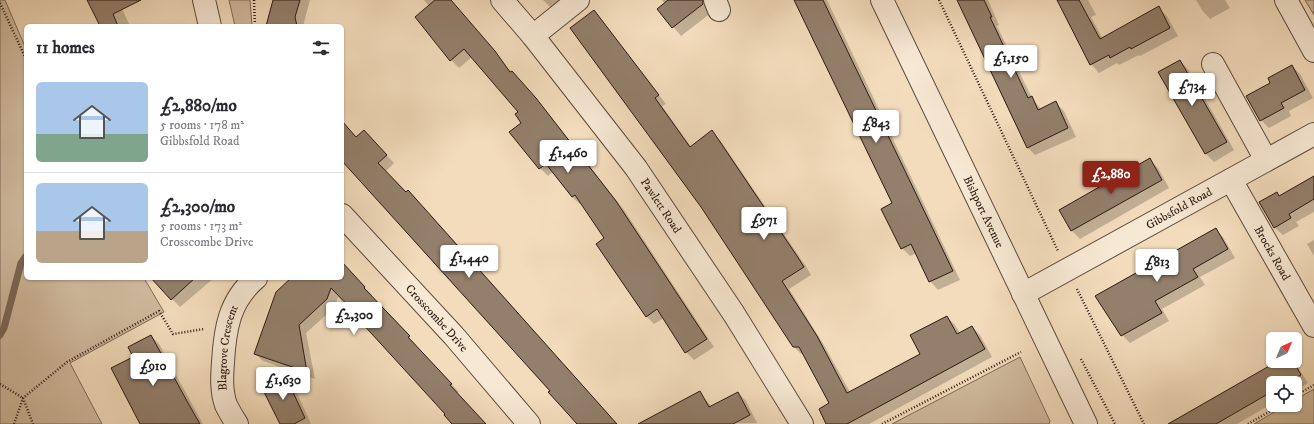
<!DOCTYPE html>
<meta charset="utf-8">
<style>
:root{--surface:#fff;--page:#f2f2f3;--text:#2b2b33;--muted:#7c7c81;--line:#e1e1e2;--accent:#8f2418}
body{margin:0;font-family:"IM FELL DW Pica",serif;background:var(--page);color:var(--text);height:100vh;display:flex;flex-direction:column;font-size:15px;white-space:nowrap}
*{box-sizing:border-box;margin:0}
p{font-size:13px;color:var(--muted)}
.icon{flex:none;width:22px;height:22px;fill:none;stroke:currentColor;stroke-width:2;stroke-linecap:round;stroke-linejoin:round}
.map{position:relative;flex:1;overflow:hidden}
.details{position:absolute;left:24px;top:24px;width:320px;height:256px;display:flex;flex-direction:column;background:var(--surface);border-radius:6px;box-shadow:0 1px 3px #0004}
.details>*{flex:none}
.needle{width:26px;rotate:44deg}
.fabs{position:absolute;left:1266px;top:332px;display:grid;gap:8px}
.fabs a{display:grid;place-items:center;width:36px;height:36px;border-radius:6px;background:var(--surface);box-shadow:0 1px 3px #0004;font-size:20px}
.price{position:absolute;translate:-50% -34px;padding:0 9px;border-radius:4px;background:#fff;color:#222;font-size:13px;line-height:26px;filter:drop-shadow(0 1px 2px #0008)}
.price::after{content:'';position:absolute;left:50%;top:24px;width:12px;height:9px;margin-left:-6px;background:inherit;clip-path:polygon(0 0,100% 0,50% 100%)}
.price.current{background:var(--accent);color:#fff}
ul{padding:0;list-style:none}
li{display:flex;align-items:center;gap:12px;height:100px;padding:0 12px}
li+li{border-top:1px solid var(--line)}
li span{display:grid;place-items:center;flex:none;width:112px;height:80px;border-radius:6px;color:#555}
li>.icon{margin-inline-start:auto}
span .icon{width:48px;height:48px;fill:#fffc;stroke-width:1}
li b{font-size:17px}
h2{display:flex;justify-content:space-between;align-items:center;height:48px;padding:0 12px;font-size:17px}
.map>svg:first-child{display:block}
.green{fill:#d1bb9f;stroke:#7e6a59}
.shadow{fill:#0003}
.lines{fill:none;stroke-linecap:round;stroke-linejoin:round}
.stream{stroke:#7a6756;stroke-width:7}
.building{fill:#937f6b;stroke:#2b1a13}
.minor-casing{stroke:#5d4a3d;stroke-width:24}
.path{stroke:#2b1a13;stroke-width:2.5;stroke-dasharray:1 2;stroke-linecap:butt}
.minor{stroke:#f7e8d3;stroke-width:22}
.labels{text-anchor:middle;stroke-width:4;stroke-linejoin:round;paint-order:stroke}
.street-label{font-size:12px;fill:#2b1a13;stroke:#f7e8d3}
</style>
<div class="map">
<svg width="1314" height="424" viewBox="0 0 1314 424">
<rect width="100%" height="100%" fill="#f3dcbc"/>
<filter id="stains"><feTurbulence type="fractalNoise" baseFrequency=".005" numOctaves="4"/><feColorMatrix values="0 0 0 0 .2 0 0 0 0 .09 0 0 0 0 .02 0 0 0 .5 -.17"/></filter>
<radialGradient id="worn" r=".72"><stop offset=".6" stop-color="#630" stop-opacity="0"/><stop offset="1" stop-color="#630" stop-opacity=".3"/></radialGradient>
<path class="green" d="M0 0H5L26 49V278H144L164 312 70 363 102 424H0Z
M229 0H250L252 26H235Z
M1305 0H1314V15Z
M1020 357 1050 421 1049 424H892Z
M1314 389V424H1254L1286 405H1295V400Z"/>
<path class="shadow" d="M88 0H118L130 26H101Z
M274 0H310L303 26H272Z
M424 0H451L511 72 543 107 624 210 714 347 694 360 686 352 664 318 654 324 646 316 605 239 582 203 580 204 572 197 553 172 548 176 540 168 519 112 472 57 459 68 451 60 429 6Z
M543 0H573L557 14Z
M662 0H701L711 13 681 36 658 9 665 4Z
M795 0H827L960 280 938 290 930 281 917 253 910 256 902 248 893 204Z
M958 0H988L999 25 997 26 1032 98 1041 109 1056 103 1064 111 1076 137 1035 155 1027 147Z
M1058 0H1088L1096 15 1091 17 1103 39 1158 8 1167 16 1178 36 1140 56 1139 55 1119 65 1117 63 1099 73 1091 64Z
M1196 0H1225L1230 8 1210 19 1202 10Z
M594 11 666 104 662 106 691 147 712 132 720 140 805 265 811 275 789 289 824 345 850 392 921 354 947 317 955 325 960 333 972 327 980 335 992 357 869 424H827L830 403 804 354H801L793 346Z
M1180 61 1188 69 1234 150 1214 162 1206 154Z
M1292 66 1300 74 1313 98 1289 111 1291 116 1269 128 1261 120Z
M342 122 357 138 372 140 394 163 386 171 616 424H579L551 391 342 159Z
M1149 160 1158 168 1169 188 1080 239 1072 231 1060 210Z
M1314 177V212L1296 222 1299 226 1283 235 1274 227 1279 196Z
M1215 229 1223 237 1235 258 1200 277 1205 285 1162 309 1169 321 1130 343 1122 335Z
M1314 240V256L1307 244Z
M342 264 372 295 370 297 416 345 415 346 459 392 457 393 485 424H453L447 414 363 319 343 299 342 301 338 297 335 307 306 333 315 379 263 361 256 354 309 278H342Z
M162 278H214L180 307 172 299Z
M151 336 159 344 203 424H144L134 357Z
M1280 361H1294L1308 383 1295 391V383H1273V403L1237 424H1170Z
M284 376 293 384 311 424H280Z
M700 393 712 407 738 393 746 401 757 423 640 424Z"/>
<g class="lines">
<path class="stream" d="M0 335 4 328 21 263 26 256"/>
</g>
<path class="building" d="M87 0H141L113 14 118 26H100Z
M273 0H300L295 17 297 26H266Z
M435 0H451L495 51 510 72 512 71 536 98 616 201 707 339 685 353 657 309 646 317 596 244 604 238 575 195 572 197 546 164 539 169 509 132 521 123 515 114 518 112 464 49 450 61 415 17Z
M668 0H703V4L672 28 657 9Z
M794 0H823L953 271 929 282 911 244 901 249 881 209 892 203Z
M957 0H984L992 17H990L1028 98 1032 96 1038 110 1056 101 1068 128 1027 148Z
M1057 0H1079L1100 39 1159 6 1170 28 1131 49 1130 47 1110 58 1109 55 1090 65Z
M594 10 659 95 655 98 690 147 712 130 797 256 804 267 782 281 817 336 847 393 920 354 910 335 947 316 957 334 972 326 985 349 847 424H826L819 409 829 403 799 347H793L701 207 570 28Z
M1180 60 1227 142 1205 154 1158 72Z
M1292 65 1305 90 1281 103 1284 108 1260 121 1246 96 1270 83 1268 78Z
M342 121 356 137 364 130 387 155 378 163 406 192 408 190 617 424H577L569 415 548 392 550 391 342 161Z
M1150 158 1162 180 1071 231 1059 210Z
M1314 176V199L1289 214 1291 218 1274 228 1259 202 1277 192 1279 196Z
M1216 228 1228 249 1193 269 1198 277 1155 301 1162 313 1121 336 1095 296Z
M342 262 365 287 364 288 410 336 408 337 452 384 450 385 486 424H452L444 415 445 414 360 321 361 319 331 288 327 299 299 325 307 372 254 354 276 292 291 278H342Z
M151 278H195L171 300Z
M151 335 188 403 200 424H140L111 368 133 357 128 347Z
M1278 361H1293L1301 375 1286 383H1273V391L1216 424H1168Z
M285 375 305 418 294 424H280L261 386Z
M700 391 709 407 738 392 750 415 733 424H638Z"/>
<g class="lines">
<defs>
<g id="minor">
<path d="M204 0 210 26"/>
<path id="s1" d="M502 0 533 36 636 168 734 314 802 424"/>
<path d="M715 0 719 10"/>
<path id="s2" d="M882 0 1086 424"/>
<path d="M1286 0 1314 51"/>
<path d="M533 36 578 0"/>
<path d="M1213 64 1266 160"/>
<path id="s3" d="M1231 180 1314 326"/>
<path id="s4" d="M342 215 454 336 529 424"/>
<path id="s5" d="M1023 294 1314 134"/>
<path id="s6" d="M237 424C233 418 229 411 226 405 221 391 222 376 223 362 225 329 229 301 256 278"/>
</g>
</defs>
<use href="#minor" class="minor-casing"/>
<path class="path" d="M254 0 255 26
M939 0 1058 251
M0 3 26 59
M1077 289 1144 424
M1081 359 1115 424
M0 384 23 398 33 424
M1295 396 1314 385
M14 424 23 398 67 362 159 311 173 334 204 329
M882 424 1021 352
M1248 424 1281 405"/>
<use href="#minor" class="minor"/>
</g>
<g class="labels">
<g class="street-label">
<text dy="4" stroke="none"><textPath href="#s1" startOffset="260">Pawlett Road</textPath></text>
<text dy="4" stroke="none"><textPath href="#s5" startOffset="178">Gibbsfold Road</textPath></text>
<text dy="4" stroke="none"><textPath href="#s2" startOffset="235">Bishport Avenue</textPath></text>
<text dy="4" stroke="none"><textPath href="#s3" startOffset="84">Brocks Road</textPath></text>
<text dy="4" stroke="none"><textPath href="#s4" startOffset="140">Crosscombe Drive</textPath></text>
<text dy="4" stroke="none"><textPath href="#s6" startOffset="80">Blagrove Crescent</textPath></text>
</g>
</g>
<rect width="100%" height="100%" filter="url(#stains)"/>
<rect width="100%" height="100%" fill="url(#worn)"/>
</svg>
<div class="fabs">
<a><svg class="needle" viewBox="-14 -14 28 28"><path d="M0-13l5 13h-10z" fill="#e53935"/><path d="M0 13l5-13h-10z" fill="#7c7c81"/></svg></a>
<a><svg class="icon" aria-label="locate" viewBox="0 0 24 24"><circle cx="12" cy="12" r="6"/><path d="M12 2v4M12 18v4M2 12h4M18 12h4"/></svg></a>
</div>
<b class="price" style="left:1011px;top:79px">£1,150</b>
<b class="price" style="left:1192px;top:107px">£734</b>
<b class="price" style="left:876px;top:144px">£843</b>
<b class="price" style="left:568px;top:174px">£1,460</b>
<b class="price current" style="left:1111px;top:195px">£2,880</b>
<b class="price" style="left:764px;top:241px">£971</b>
<b class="price" style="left:469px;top:279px">£1,440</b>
<b class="price" style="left:1157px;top:283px">£813</b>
<b class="price" style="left:354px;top:336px">£2,300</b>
<b class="price" style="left:153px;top:387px">£910</b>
<b class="price" style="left:283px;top:401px">£1,630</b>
<section class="details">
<h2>11 homes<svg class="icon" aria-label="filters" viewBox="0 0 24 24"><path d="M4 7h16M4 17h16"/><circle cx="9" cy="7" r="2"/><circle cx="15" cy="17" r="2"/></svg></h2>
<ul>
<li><span style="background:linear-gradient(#a9c7e8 65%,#7fa58c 0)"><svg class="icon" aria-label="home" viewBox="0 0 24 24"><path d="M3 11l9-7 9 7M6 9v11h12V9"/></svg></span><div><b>£2,880/mo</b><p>5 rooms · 178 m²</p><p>Gibbsfold Road</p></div></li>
<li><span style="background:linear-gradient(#a9c7e8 60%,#b9a48a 0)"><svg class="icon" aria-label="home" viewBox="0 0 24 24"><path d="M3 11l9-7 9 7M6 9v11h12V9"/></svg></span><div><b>£2,300/mo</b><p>5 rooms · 173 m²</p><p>Crosscombe Drive</p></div></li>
</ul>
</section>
</div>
